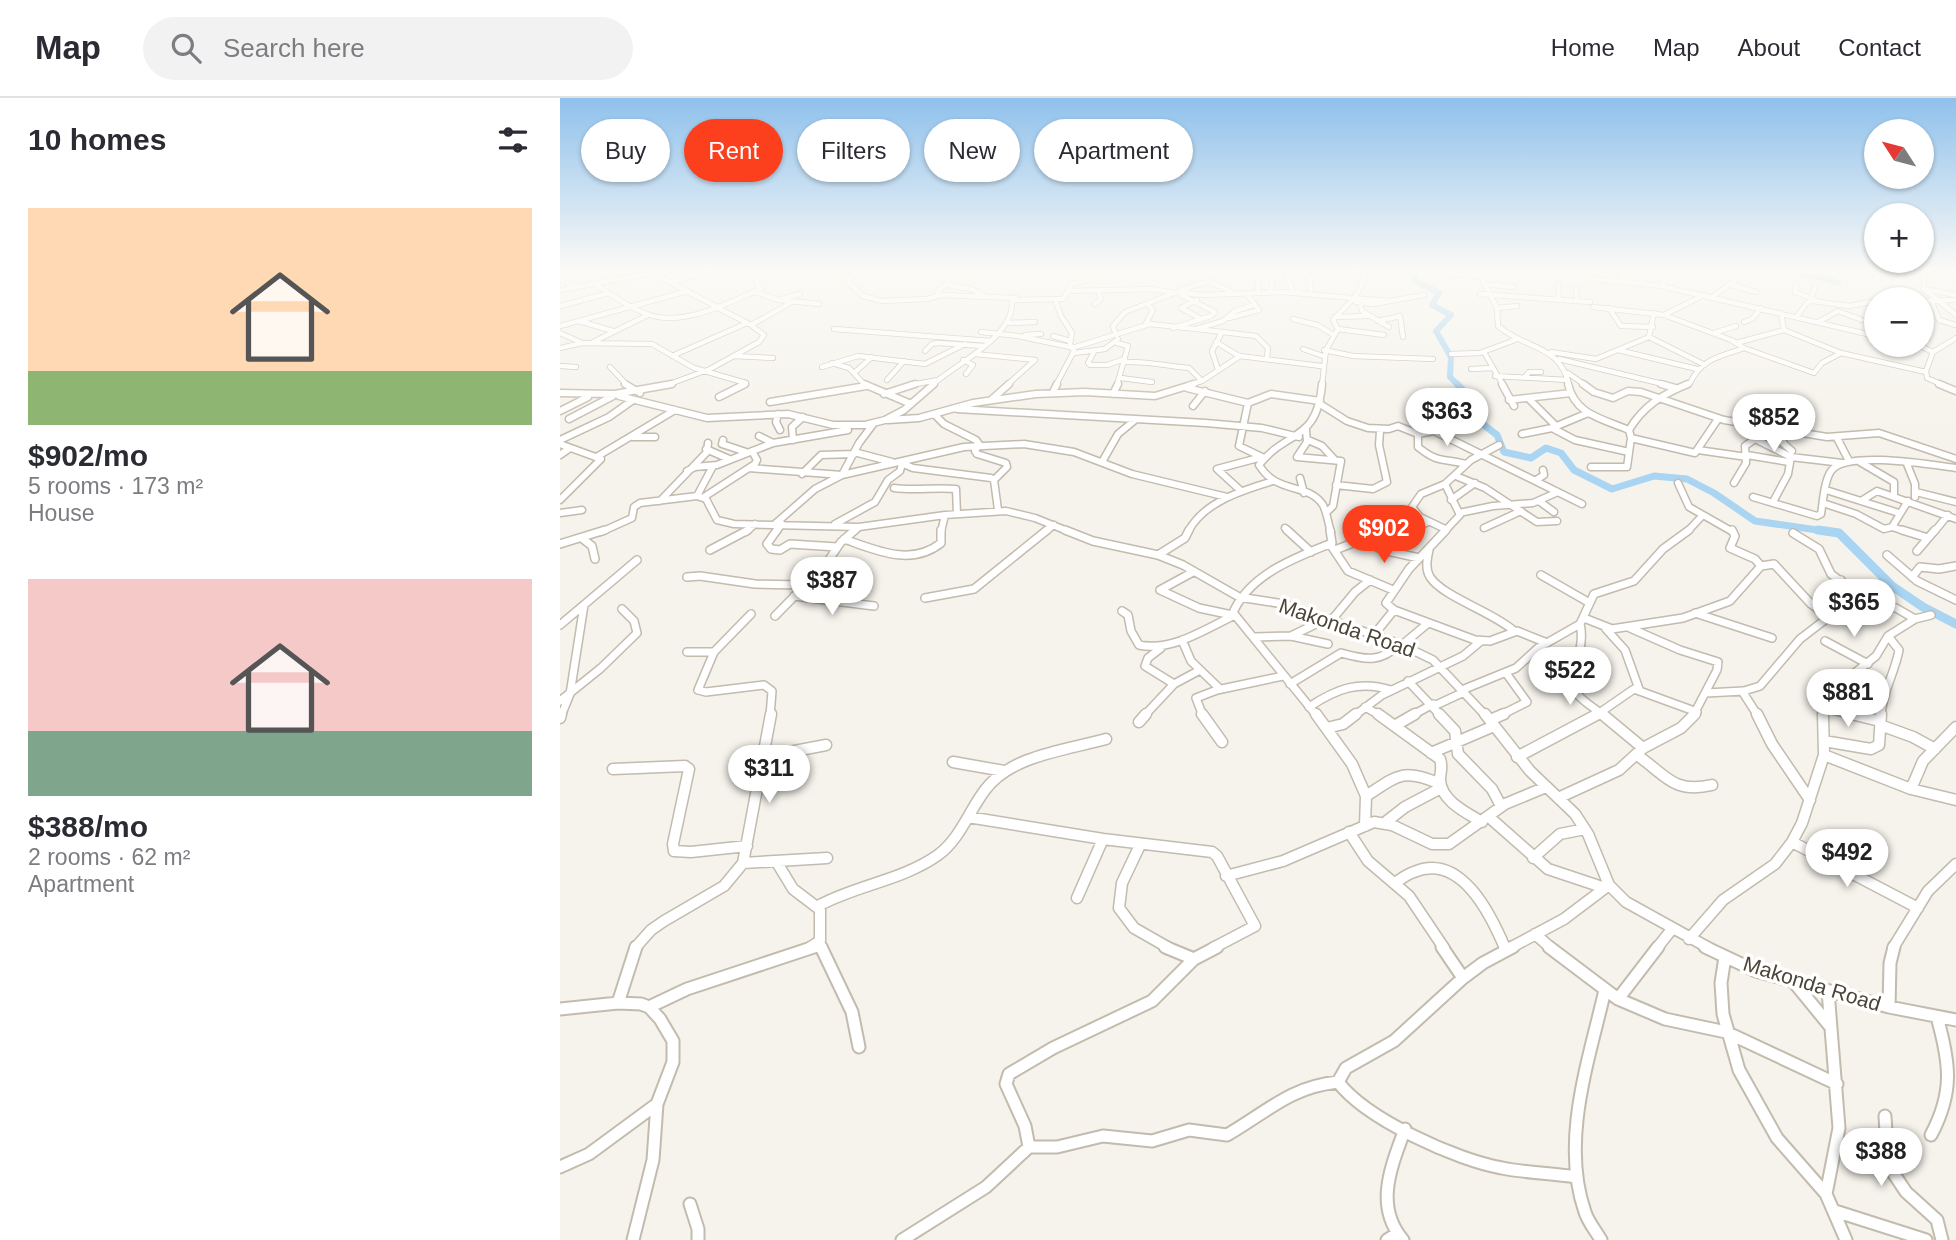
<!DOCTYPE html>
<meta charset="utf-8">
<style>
:root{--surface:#fff;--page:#f2f2f3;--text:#2b2b33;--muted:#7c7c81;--line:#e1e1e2;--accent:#fc3f1d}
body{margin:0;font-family:Arial,sans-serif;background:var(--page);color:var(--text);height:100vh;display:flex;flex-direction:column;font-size:26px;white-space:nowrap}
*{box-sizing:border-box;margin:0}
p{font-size:23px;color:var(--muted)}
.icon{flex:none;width:38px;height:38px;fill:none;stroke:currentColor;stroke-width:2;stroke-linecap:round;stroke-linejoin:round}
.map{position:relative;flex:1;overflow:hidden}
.panel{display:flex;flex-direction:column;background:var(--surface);width:560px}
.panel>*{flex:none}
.hud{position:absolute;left:21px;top:21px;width:665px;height:63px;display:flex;gap:14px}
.needle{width:46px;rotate:306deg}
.tools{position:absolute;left:1304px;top:21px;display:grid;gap:14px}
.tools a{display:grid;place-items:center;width:70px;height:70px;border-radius:50%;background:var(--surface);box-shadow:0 2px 5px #0004;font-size:35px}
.price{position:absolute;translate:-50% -60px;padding:0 16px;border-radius:24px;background:#fff;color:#222;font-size:23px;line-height:46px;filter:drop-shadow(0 2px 4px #0008)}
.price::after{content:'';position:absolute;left:50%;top:42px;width:21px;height:16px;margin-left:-10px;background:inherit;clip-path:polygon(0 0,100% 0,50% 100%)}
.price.selected{background:var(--accent);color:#fff}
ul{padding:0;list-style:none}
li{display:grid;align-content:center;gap:14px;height:371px;padding:0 28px}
li span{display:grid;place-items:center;height:217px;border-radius:0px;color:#555}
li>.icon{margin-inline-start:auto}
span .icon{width:126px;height:126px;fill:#fffc;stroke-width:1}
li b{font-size:30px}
h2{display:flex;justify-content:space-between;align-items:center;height:84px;padding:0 28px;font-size:30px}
.pill{padding:0 24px;border-radius:32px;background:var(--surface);box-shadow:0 2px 5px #0004;font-size:24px;line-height:63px}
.pill.selected{background:var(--accent);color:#fff}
header{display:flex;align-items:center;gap:42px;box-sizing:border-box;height:98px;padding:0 35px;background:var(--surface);border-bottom:2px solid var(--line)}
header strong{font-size:33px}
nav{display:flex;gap:38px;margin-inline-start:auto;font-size:24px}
.search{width:490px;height:63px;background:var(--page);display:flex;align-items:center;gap:18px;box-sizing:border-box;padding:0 24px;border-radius:38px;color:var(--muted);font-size:26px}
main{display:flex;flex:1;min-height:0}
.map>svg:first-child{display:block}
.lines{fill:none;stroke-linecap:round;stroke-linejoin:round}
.river-far2{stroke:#a9d4f2;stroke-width:6}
.river-far1{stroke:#a9d4f2;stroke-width:7}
.river{stroke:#a9d4f2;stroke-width:9}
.minor-far4-casing{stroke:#c2bbae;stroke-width:6}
.minor-far3-casing{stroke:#c2bbae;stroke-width:9}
.minor-far2-casing{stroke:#c2bbae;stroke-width:10}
.minor-far1-casing{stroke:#c2bbae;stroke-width:13}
.minor-casing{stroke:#c2bbae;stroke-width:15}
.minor-far4{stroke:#fff;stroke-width:4.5}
.minor-far3{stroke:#fff;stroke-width:6}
.minor-far2{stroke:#fff;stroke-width:7}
.minor-far1{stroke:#fff;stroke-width:10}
.minor{stroke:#fff;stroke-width:11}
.labels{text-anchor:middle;stroke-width:7;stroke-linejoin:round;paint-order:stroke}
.street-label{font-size:21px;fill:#4b4439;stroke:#fff}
</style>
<header>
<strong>Map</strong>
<div class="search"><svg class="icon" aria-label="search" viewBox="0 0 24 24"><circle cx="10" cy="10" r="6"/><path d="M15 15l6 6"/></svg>Search here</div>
<nav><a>Home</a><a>Map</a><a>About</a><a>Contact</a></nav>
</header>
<main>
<section class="panel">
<h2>10 homes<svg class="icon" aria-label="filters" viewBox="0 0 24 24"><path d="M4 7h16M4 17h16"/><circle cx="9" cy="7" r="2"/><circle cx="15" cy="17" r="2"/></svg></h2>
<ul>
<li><span style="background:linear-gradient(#ffd9b3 75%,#8fb573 0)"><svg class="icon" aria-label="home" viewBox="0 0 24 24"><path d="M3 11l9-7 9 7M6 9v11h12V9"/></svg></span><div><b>$902/mo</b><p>5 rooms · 173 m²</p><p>House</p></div></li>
<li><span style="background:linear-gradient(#f6c9c9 70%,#7fa58c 0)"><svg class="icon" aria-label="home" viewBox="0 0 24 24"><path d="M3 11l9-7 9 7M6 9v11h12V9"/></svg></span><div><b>$388/mo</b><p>2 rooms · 62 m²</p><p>Apartment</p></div></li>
</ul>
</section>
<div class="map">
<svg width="1396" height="1142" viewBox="0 0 1396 1142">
<rect width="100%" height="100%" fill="#f6f3ec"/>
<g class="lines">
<path class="river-far2" d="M460 170H482
M513 170H543
M855 170 854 182 879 195 872 207 891 217 876 233 891 259 890 279 898 287
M1157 170H1174
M1203 170 1261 179 1278 185"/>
<path class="river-far1" d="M897 286 918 307 915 320 937 337 944 354 971 360 986 350 1001 355 1014 372 1052 391 1094 378 1127 381 1154 395 1195 423 1271 434"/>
<path class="river" d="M1258 432 1279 435 1332 488 1363 509 1396 526"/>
<defs>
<path id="minor-far4" d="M7 170 11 175 8 185 15 189
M83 170 157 209
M303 170 286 182 303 198 322 203 367 201 381 197 456 200
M365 170 389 184 377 194 379 197
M684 170 697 180 699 195
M731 170 750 179 751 196
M925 170 922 181 937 210 938 228C966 252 1000 246 1009 287
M1000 170 1027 180 1101 188 1316 238
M1309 170 1310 177
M1357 170 1364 178V191L1396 217
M708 173 712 186 710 194
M1061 174 1064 184
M869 175 922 178
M1274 176 1277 170
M726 178 734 195
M112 184 159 170
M35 186C51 196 69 210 87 216 123 230 169 204 201 191L197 187 198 177 184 170
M924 186 954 189
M1079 186 1086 175
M388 187 411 191 425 198
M998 187 999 202
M1171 187 1196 194
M1101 188 1111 173
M1236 188 1235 194 1254 201 1246 206 1237 218
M1016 190 1017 202
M1364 191 1396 197
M0 192 92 175
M510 193 592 191 615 195
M195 194 219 202 259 206
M620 194 641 197 723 194 828 203
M920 196 1030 204
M1252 198 1255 188
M1152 199 1180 179
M222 201 240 196
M495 201 501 218 512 235 510 246 514 253 496 287
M637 202 621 210 641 221
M1371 202 1379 222 1396 227
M1253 203 1289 208 1316 203
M1362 203 1396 202
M796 204 813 206 864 197
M800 204 802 213 829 229
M535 206 541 201 538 193
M0 208 49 195
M1033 209 1104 217 1144 197
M158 210 189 226
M937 210 957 208
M1049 210 1061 228 1093 229
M1094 215 1089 239 1143 266
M1221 215 1224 232 1281 255 1366 274
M1104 217 1171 242 1184 250C1160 259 1142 260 1130 285L1124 287
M775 219 807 218
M669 220 699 212 686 195
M733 221 757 227 772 236
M19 223 53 233
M818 223 840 218 843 239
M1184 224 1192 221 1201 210
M1258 224 1278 213 1302 222
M447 225 475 224
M585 227 593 212 587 206
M0 228 128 193
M613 230 651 218 655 214 621 197
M274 231 431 243
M637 231 696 238 708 250 707 261
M778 231 824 237
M421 234 458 238 510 249
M0 235 22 245
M1154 235 1176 228
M465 237 481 236
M556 237 553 228 565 214 638 186 650 184 672 194
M493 238 510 243
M33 244 88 217
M656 244 679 258
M557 245 568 248 557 287
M1176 245 1224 232
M1358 247 1373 254 1366 273 1367 280 1383 287
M0 250 22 245 92 246 134 270 186 285 181 287
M512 250 590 226 636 231 663 223 675 213 694 207
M1184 250 1254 275 1262 265 1281 255
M743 251 763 258
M764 252 793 258 873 261
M1058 252 1137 271
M365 253 372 246 378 245 424 248
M534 254 528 265 530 267H547L565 261
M924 254 943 287
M991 254 1036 261 1089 239
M1373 254 1396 240
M514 255 545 251 558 241
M415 256 475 262 447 287
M891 256 920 255 955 242
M112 258 187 225
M174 258 213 260
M999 261 1107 287
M403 262 413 267 406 276
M565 264C587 263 607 268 629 270L642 283
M272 265 289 270 305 287
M0 268 16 269
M50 269 67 287
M262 269 298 258 365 266 405 246
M911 271 932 270
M658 272 652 253 662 234
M294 275 312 259
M1008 275 1025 287
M935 278 1008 282
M965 279 969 274H981
M561 280 592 284
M327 282 344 263
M107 287 150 271 199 244 204 237 191 227 232 204
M350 287 378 282
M372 287C397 265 455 239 452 202L503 201 512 186 531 181
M628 287 642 283 680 258 761 268
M762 287 766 252 778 231 773 222C786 207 802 197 804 176L794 173V170"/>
<path id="minor-far3" d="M65 286 80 295
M304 286 351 306
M762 286C757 345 727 331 699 367 717 397 748 384 763 407 767 415 768 425 771 434
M942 286 954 308
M1008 286C1015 317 1043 321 1069 332L1071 340 1067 369H1031
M1023 286 1034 294 1053 300 1068 293 1081 294 1164 322 1267 339 1319 335 1396 361
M1101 286 1115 290
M1379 286 1396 293
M627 290 688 305 711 296 760 303
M493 294 497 286
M0 295 55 296 112 286
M324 296 355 286
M553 296 558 286
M59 298 147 320 228 316 273 327H305L325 322 344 312 374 286
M159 299 185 286
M968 300 996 328
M431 302 449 286
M949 302 1011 295
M210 304 306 288
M688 305 679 348 702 359
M760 306 787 323 808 330 829 331 838 328 858 336 874 333 1022 406
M633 308 645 293
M397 311 646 325 702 330 739 339
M0 313 28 299
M218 316 216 324 220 332
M375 317 384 326 416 342 419 346 415 353 417 356 446 365 447 369 434 382
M9 321 53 298
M328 322 359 320 413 305 476 296 525 294 595 298 634 286
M992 330 1015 342 1069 354
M746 332 747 344 737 359 781 363 773 408 768 413
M1069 332C1083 308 1103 296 1128 286
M1223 332V345L1232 353
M858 336V349C879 366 883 360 906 366
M962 336 992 330 1028 315
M199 338 213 345
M73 339H95
M1071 340 1135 355 1158 321
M1277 340 1289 363
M1195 341 1231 359 1228 376 1213 404
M0 342 49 319 73 302
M163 342 162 346 186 354
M233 342 232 329 243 319
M748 342 762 348 774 361
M0 346 41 361 0 402
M146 351 169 361
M1138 352 1187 359
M294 354 332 364
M0 357 10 350
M1187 357 1229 364
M38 358 115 312
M1231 359 1282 365
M339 364 353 370 431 380 434 382 438 412
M542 364 558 336 575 322
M1300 364 1334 384V398
M1347 366 1355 386V399
M189 370 282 377 404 349 464 346 514 354 572 376 667 399
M127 373 135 369 157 367 213 345 288 332
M242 376 261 357 294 356
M896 378 925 390 977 424 997 423
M740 380 744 395
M976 382 984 377 983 372
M1118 385 1129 409 1173 434
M1174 385 1186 365 1185 348 1195 341 1204 329
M885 386 861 396 852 409 860 419 885 431
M776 387 813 391 827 384 819 347 820 333
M334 390C355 393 375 389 396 391L397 416
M1266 392 1339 415
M681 393 657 371 702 359
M1356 394 1396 404
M137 398 153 368
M144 399 195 366 197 362 192 353
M1193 399 1257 418 1261 416C1263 404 1264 383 1271 373 1285 352 1372 367 1396 370
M891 402 915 385
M100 403 147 354 148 345
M979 403 994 414
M1301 403 1317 393 1396 421
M1263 405 1296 416 1324 431 1332 429 1348 434
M0 415 22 412
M899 415 933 408 973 405 998 394
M215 426 255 391 282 377 299 345 314 325
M275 426 315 404 328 382 340 373 342 366
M1332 429 1348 403
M725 430 729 434
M924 430 961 413
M41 434 72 420 74 409 80 405 137 398 146 401 157 422 174 426 299 429 385 417 446 413 475 420 510 434
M186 434 195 426
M216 434 222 426
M293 434 299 429
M381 434 385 417
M485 434 494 427
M628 434C643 404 683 392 713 383
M845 434 868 424
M884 434 900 417 885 386 911 362 939 347
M1127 434 1142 418
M1374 434 1388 417"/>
<path id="minor-far2" d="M217 432 207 446 211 451 220 452 230 446 277 449
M505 432 533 443 598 457 623 467 679 499 724 506 840 546 873 562 926 618
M727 432 751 454
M886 432 849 471 826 505 834 512 915 542 930 543 957 533 987 545
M1342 432 1368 440
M1233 435 1259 451 1271 476 1307 503 1336 510 1355 521
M23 441 32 448 35 461
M284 441C316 452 351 469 381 445V432
M804 442 823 452 859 460
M0 446 45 432
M772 449 788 473 833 492
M150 452 188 432
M775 452 798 443 850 432
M869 452C867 461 865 471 870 479 883 499 933 514 954 533
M1357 453 1375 432
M598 457 625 440 629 432
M1327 457 1357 483 1396 502
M1201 468 1214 466 1251 506 1266 517
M633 474 600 492 639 510 672 517
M981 477 1028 504
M127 479 140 478 195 486 244 487
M1352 479 1360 469 1379 471 1396 468
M234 498 314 508
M365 500 414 491 487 432
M562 513 568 517 571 533 579 547C612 554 645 531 675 517H672C688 477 734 460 772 445L770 432
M1135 515 1212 540
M191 516 154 554 138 592 146 594 204 587 212 593 210 618
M675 517 757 618
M215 518 266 466 281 444 295 432
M1024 520 1052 531 1123 520 1170 503 1201 468 1195 461 1170 450 1175 438 1172 432
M770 524 795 494 810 482
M1020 526C1027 552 1005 581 1018 597 1025 605 1036 611 1044 618
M0 527 77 462
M1070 530 1120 552 1158 564 1157 572 1133 618
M1046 531 1065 552 1079 591
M731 538 768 546
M813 538 834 512
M695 539 731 538 764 522
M622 542 631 563 660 591
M1265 543 1308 566
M842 547 867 526
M601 550 588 560 585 568 614 586
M127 554H154
M848 583 881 618
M730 586 781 555C806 562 820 565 840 546
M902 592 956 570 978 550 1020 526 1034 496 1074 483 1103 451 1129 432
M1182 593 1198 618
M1146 595 1184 593 1200 588 1240 541 1287 505 1288 499 1281 482
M0 603 41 570 77 535 74 523 62 511
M874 608 904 594
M749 609C776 591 799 582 831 592
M805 609 821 618
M1263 610 1299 618
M1 618 10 596 24 507
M584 618 614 586 640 572
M643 618 636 600 657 592 723 578
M794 618 822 597 903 558 921 543
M851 618 873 606
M939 618 967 604 946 575
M1035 618 1074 591 1137 614
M1263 618 1267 597 1316 558 1328 538 1355 521 1371 517
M1321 618C1322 594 1335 575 1339 552L1328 538"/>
<path id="minor-far1" d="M642 616 662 644
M756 616 792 666 806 698 805 728
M818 616 880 661C883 670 880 674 880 682 881 703 907 715 922 724
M879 616 895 633 898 656 932 691 941 708
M925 616 970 673 1015 716 1028 736 1049 787 1066 804 1149 850
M1042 616 1083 650
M1197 616 1212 646 1250 702
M1291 616 1320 623
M0 620 1 616
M930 622 944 616
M579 624 586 616
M836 627 855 616
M1320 627 1353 639 1375 651
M767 630 783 626 796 616
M1264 643 1311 651 1319 647 1321 616
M871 655 934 628
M1077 657C1106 677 1113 696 1152 687
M1264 657 1351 691 1396 702
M203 659 266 647
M957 659 1038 616
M393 664 444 673
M53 671 125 668 129 671 113 746 114 753 131 754 187 748
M1351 691 1363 663 1396 629
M806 698C837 678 842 670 878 685
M998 700 1059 672 1083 650 1121 630 1135 616
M408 719 543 741 652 754 657 758 695 828 653 850
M929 719 988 771 1045 790
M827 723 845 709 881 690
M789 734 808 763 849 798 884 850
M1232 744 1358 810
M580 747 562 785 559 810 574 830 609 850
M973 760 1000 736 1025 731
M216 763 233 791 258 810
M183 765 267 760
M666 778 723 763 814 724 832 727 872 746H889L945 706 986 689
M835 785C841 781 847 776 854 774 901 754 931 817 945 850
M517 800 543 741
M975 836 991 850
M1129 841 1163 802 1215 766 1232 744 1242 725 1264 657 1263 616
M259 845 262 850
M75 850 91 832 104 823 164 788 183 765 211 616
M249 850 260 843V807C297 787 343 782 378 757 400 741 409 713 425 692 451 657 507 652 546 641
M950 850 1004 821 1049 787
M1097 850 1112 831
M1333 850 1368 793 1396 766"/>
<path id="minor" d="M261 849 292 914 299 949
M605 849 634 861
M882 849 903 880
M945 849 946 852
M953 849 923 865 903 880 834 943 786 970 778 984C806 1021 896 1062 942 1070 966 1075 991 1075 1016 1079
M989 849 1058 901 1105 921 1166 934 1277 986
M1145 849 1196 873 1329 909 1396 922
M1165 859 1161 885 1163 916 1179 972 1217 1040 1266 1096 1286 1142
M1233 883 1269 927
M1058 901 1098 849
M58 905 76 849
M89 909 127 891 254 849
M1329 909 1330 865 1334 849
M0 911 58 905 81 906 89 909 100 921 113 943V964L97 1006 93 1062 73 1142
M1325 1018 1328 1067 1346 1094 1377 1122 1382 1142
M1371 1037C1394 994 1390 965 1377 919
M469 1049H497L543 1038 592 1043 629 1032 667 1037C707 1014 730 989 778 984
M0 1069 29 1056 97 1006
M1266 1096 1279 1030 1268 893
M130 1106 138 1131V1142
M1275 1113 1366 1142
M342 1142 426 1089 469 1049 465 1028 446 986 449 976 493 950 592 903 634 861 657 849
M827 1142 836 1136
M843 1142C814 1108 831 1069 845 1031
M1041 1142C1036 1133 1028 1124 1025 1114 1000 1043 1029 962 1045 892"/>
</defs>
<use href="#minor-far4" class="minor-far4-casing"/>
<use href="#minor-far3" class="minor-far3-casing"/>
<use href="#minor-far2" class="minor-far2-casing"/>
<use href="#minor-far1" class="minor-far1-casing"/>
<use href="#minor" class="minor-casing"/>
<use href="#minor-far4" class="minor-far4"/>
<use href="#minor-far3" class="minor-far3"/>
<use href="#minor-far2" class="minor-far2"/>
<use href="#minor-far1" class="minor-far1"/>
<use href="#minor" class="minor"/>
</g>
<linearGradient id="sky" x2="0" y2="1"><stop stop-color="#8fc1ec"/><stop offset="0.52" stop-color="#fbfaf6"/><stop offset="1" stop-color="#fbfaf6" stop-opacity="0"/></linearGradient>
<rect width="1396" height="330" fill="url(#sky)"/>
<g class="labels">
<g class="street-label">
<text transform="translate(787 530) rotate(19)" y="7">Makonda Road</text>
<text transform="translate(1252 886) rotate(17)" y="7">Makonda Road</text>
</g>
</g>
</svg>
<div class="tools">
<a><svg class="needle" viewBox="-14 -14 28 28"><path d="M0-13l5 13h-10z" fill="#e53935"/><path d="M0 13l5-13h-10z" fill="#7c7c81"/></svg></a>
<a>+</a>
<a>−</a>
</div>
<b class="price" style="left:887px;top:350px">$363</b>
<b class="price" style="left:1214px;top:356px">$852</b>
<b class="price selected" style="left:824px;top:467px">$902</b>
<b class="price" style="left:272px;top:519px">$387</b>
<b class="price" style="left:1294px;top:541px">$365</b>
<b class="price" style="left:1010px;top:609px">$522</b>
<b class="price" style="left:1288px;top:631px">$881</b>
<b class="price" style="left:209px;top:707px">$311</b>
<b class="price" style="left:1287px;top:791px">$492</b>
<b class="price" style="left:1321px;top:1090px">$388</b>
<div class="hud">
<a class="pill">Buy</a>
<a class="pill selected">Rent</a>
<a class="pill">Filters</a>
<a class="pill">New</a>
<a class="pill">Apartment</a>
</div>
</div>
</main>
